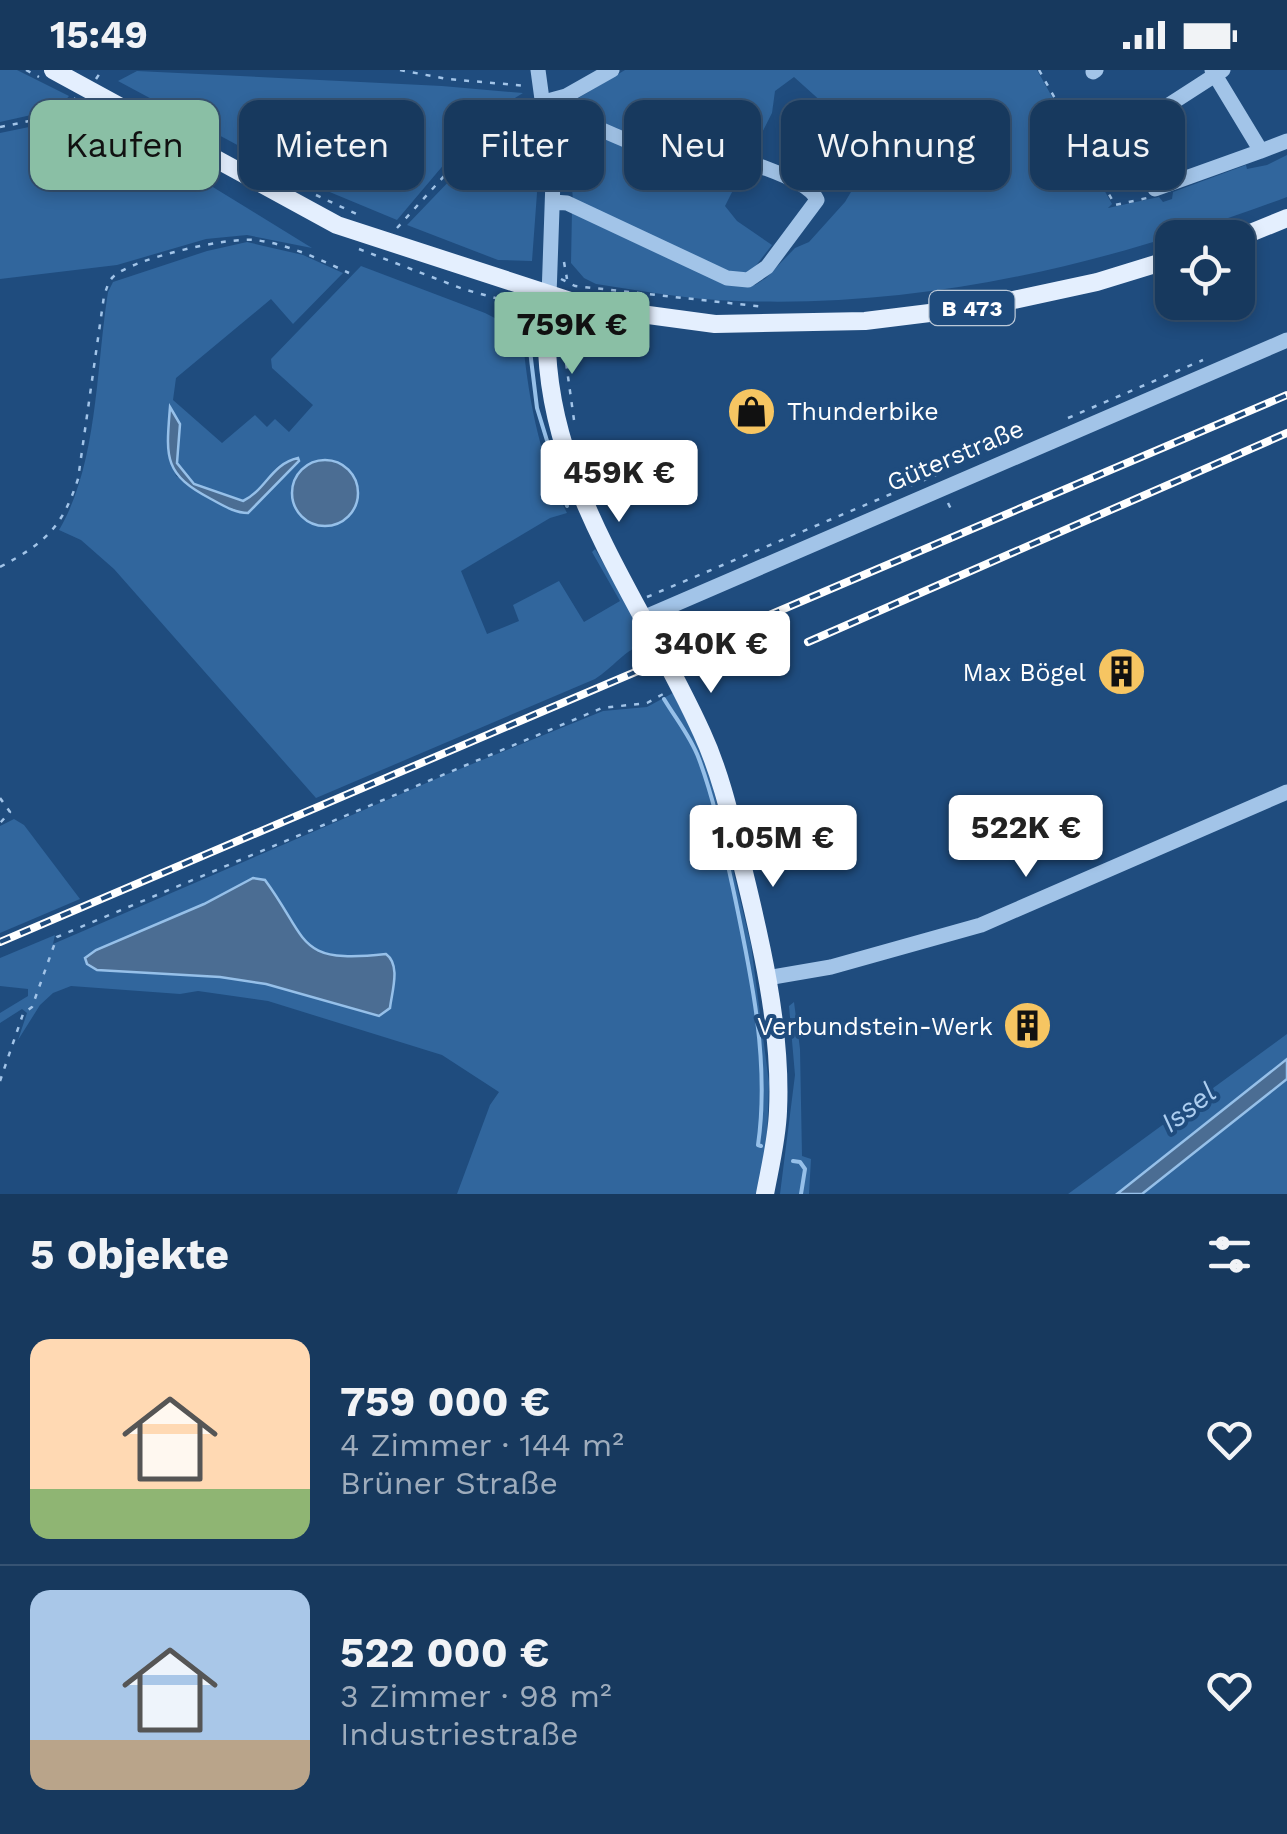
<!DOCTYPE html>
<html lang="de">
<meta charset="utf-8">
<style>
:root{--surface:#17395e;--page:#244467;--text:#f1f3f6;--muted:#9eacbc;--line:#365373;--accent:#8abfa5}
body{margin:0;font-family:"Work Sans",sans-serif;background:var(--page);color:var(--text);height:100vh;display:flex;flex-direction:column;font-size:38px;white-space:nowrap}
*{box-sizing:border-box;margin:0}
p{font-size:32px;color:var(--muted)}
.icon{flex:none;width:55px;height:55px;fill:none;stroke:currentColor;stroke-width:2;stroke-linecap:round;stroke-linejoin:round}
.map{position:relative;height:1124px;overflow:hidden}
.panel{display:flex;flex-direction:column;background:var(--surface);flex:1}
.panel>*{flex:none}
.guide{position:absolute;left:30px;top:30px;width:1228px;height:90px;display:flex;gap:20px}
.fabs{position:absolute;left:1155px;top:150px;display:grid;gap:20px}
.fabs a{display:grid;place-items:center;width:100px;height:100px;border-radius:20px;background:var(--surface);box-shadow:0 5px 15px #0003,0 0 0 2px var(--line);font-size:50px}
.price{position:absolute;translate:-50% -85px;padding:0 22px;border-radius:10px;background:#fff;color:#222;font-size:32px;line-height:65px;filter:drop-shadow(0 2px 5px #0008)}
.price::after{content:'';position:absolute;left:50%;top:60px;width:30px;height:22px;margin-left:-15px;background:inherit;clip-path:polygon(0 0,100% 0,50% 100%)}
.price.current{background:var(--accent);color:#111}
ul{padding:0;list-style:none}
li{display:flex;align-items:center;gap:30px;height:250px;padding:0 30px}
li+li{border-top:2px solid var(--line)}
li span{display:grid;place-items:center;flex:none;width:280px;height:200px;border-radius:20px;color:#555}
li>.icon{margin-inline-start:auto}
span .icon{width:120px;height:120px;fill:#fffc;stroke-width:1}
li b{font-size:42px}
h2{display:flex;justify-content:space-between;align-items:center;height:120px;padding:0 30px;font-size:42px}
.chip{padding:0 35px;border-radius:20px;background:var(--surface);box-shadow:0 5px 15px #0003,0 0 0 2px var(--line);font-size:35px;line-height:90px}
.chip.current{background:var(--accent);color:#111}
.status{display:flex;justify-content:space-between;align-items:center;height:70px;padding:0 50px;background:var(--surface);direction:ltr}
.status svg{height:28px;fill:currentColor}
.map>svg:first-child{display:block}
.green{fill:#31669d;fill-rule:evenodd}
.water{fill:#4b6d93;stroke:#96c0e9;stroke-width:2.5}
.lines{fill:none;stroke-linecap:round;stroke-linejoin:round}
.stream{stroke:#96c0e9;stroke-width:4}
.path{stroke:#a2c4e8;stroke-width:2.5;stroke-dasharray:5 8;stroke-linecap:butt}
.minor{stroke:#a2c4e8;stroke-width:15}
.major{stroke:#e4effe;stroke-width:18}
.rail-casing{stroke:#fff;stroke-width:8}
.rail{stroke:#1f4c7e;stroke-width:4;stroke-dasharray:11;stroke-linecap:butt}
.labels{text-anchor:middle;stroke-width:8;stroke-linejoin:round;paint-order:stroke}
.shield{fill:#1f4c7e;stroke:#bcc9d8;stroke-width:2.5}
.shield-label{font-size:22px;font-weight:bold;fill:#fff}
.poi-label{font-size:25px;fill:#fff;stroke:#1f4c7e;text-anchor:end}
.street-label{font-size:25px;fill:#fff;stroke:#1f4c7e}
.water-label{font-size:28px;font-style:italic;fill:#adcef0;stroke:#1f4c7e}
</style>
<div class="status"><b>15:49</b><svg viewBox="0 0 49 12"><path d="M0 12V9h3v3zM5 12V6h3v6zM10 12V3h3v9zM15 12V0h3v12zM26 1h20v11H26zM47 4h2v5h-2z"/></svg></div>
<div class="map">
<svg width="1287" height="1124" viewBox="0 0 1287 1124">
<rect width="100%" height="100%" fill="#1f4c7e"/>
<path class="green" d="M0 0H17L69 26 58 39 0 52Z
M625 0H1037L1112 134 1108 138 1159 127 1163 132 1172 129 1173 122 1246 95 1247 99 1267 95 1287 85V127C1110 193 929 238 739 231 691 230 643 221 596 214L584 208 571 193 572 141 742 216 755 215 766 208 795 178 809 172 845 132 867 95 863 69 794 7 775 21 772 43 725 136 737 151 772 175 751 202 728 204 573 130 565 36Z
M137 1 442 16 523 23 484 47 397 150 308 113 118 11Z
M81 36 312 178 247 165 206 169 117 195 0 209V63L58 51Z
M528 43 537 123 532 191 498 190 407 155 501 57Z
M247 172 303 185 343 203 293 254 271 229 176 308 173 330 222 373 255 345 267 357 275 349 289 362 313 335 272 298 271 289 361 196 485 243 522 262C528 326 538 385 567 443L550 448 461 501 487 564 519 551 513 535 559 511 584 552 620 531 592 482 595 479 658 587 653 589 645 574C625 579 613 598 595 609L316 728 114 499 81 470 59 460C98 394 96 297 108 222L113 212 207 181ZM180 354 177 393 194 414 243 431 253 425 280 394 245 444 176 406 167 376Z
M673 623 707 692 751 875 769 1013 767 1070 758 1124H457L490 1035 499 1022 442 985 268 931 198 921 180 924 71 916 53 923 40 935 18 970 27 943 22 939 0 953V943L28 926V919L0 916V888L55 865 53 874 445 705 603 641 647 637ZM253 808C303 838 283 891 364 886L379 946 266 914 220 907 97 900 87 894Z
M14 749 24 755 80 829 0 863V756Z
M794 932 800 979 802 1086 811 1089 809 1124H780L795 1005 789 936Z
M1287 964V989L1117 1124H1068Z
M1287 1009V1124H1142Z"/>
<path class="water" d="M170 337 180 354 177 393 194 414 243 431C266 420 271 394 298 388L299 391 248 443C235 443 224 436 211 429 163 404 166 387 170 337Z
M292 423a33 33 0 1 1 66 0a33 33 0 1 1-66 0Z
M253 808 265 810C310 871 295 894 386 884 401 895 392 921 390 938L379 946 266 914 220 907 97 900 87 894 85 888 96 880 204 834Z
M1287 989V1009L1142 1124H1117Z"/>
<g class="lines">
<path class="stream" d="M527 256 537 338 567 436
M634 578 641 593
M664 629C676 649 691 667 699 689 715 732 724 778 734 823 751 904 770 992 758 1075L761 1076
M793 1091 800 1092 805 1099 801 1124"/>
<path class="path" d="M26 0 39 7
M400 0 447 9 528 16
M1039 0 1115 135 1147 128
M96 9 102 0
M0 57 54 46 76 28
M316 125 363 147
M397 158 494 51 528 35
M1197 168 1229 156
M359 179 463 219 535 239
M564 192 567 209
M561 209 575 216 765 237
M1068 348 1203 290
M574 350 564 278 567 265 577 247
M948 433 952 441
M0 497C45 473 62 458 78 409L104 226C107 218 108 211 114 206 135 188 227 167 255 170 288 174 319 189 349 203
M647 527 948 400
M0 728 10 742 0 753
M0 1011 23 944 32 937 57 867 602 638 647 633 665 623"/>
<path class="minor" d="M538 0 553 110 549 226
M1212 0 1261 81 1287 71
M1093 2 1096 0
M544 32 566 26 612 0
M547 50C584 44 615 70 651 79 668 83 687 77 705 81 730 86 808 107 817 130L767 197 748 210 727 208 567 133 553 132
M1116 69 1223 0
M1155 119 1261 81
M643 548 1287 270
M767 908 831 897 981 855 1287 722"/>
<path class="major" d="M53 0 337 155 589 237 715 254 865 251 986 236 1097 212 1172 189
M1238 168 1287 148
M549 226C529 391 638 521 702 663 720 702 730 745 740 786 760 866 782 958 778 1041 777 1069 770 1097 765 1124"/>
<defs>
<path id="rail" d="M808 572 1287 363
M0 872 1287 325"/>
</defs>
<use href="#rail" class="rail-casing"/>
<use href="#rail" class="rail"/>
</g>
<defs>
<symbol id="shop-disc" viewBox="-11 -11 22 22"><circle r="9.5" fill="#f6c562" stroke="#1f4c7e"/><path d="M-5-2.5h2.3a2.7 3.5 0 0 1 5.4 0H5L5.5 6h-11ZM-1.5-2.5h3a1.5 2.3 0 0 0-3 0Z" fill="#111"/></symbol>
<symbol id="building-disc" viewBox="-11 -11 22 22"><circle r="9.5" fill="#f6c562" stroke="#1f4c7e"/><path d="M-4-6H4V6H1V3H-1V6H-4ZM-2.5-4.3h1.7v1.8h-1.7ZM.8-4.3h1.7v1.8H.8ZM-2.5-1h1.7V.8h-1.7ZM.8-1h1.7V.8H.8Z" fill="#111"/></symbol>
</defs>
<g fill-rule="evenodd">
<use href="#shop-disc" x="724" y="314" width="55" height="55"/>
<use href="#building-disc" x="1094" y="574" width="55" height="55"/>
<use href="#building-disc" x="1000" y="928" width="55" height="55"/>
</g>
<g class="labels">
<rect class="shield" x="929.5" y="221" width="85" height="34" rx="8"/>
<g class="shield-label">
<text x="972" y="246">B 473</text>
</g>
<g class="poi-label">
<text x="787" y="350" text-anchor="start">Thunderbike</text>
<text x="1086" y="611">Max Bögel</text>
<text x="993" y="965">Verbundstein-Werk</text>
</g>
<g class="street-label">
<text transform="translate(955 385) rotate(-23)" y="9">Güterstraße</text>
</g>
<g class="water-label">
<text transform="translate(1188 1037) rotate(-38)" y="10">Issel</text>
</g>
</g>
</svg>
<div class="fabs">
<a><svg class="icon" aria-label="locate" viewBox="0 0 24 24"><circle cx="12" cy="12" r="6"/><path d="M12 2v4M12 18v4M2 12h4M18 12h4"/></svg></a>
</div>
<b class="price current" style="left:572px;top:307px">759K €</b>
<b class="price" style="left:619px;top:455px">459K €</b>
<b class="price" style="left:711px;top:626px">340K €</b>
<b class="price" style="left:1026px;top:810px">522K €</b>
<b class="price" style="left:773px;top:820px">1.05M €</b>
<div class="guide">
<a class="chip current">Kaufen</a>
<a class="chip">Mieten</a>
<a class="chip">Filter</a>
<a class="chip">Neu</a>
<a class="chip">Wohnung</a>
<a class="chip">Haus</a>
</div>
</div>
<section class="panel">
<h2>5 Objekte<svg class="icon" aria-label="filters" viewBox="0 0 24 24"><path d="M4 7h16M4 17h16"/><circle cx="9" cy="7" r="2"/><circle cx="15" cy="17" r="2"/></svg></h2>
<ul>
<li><span style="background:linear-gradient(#ffd9b3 75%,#8fb573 0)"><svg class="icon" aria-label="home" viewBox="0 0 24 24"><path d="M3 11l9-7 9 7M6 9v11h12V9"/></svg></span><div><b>759 000 €</b><p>4 Zimmer · 144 m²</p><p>Brüner Straße</p></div><svg class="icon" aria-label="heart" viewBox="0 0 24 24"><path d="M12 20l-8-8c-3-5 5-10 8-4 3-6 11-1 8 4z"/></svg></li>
<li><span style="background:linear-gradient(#a9c7e8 75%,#b9a48a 0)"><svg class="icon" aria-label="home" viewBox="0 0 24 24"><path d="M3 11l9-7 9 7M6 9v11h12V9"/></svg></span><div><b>522 000 €</b><p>3 Zimmer · 98 m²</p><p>Industriestraße</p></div><svg class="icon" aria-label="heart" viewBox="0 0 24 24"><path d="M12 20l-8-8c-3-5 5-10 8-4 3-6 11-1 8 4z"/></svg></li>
</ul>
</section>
